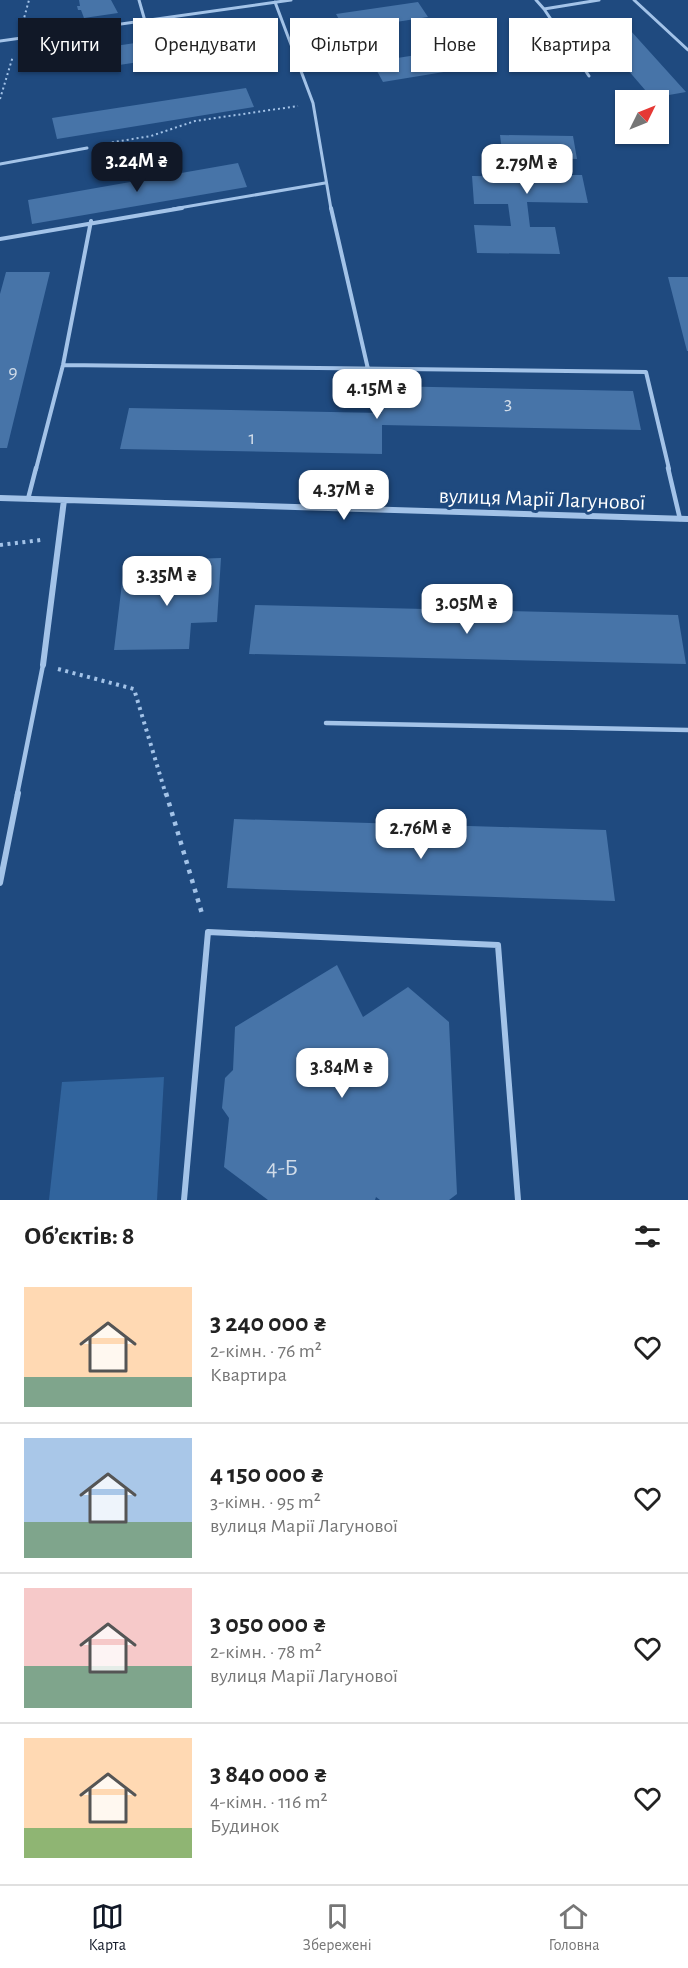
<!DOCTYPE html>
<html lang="uk">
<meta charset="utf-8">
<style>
:root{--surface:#fff;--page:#f2f2f2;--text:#222;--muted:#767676;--line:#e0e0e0;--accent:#111827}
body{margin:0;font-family:"Alegreya Sans",sans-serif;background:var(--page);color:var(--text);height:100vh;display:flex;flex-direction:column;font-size:22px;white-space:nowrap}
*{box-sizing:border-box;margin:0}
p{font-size:20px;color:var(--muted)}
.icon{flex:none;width:33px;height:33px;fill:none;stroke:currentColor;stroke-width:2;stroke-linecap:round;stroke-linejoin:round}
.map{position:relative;height:1200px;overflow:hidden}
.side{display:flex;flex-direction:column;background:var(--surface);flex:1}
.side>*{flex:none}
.guide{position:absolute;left:18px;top:18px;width:652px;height:54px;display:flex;gap:12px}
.needle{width:39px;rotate:47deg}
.fabs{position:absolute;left:615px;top:90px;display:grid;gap:12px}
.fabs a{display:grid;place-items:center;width:54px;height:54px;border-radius:0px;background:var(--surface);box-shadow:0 2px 4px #0004;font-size:30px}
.price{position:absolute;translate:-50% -51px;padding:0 14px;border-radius:12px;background:#fff;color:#222;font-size:20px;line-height:39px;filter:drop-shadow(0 2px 3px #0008)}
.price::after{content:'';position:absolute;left:50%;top:36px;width:18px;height:14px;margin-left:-9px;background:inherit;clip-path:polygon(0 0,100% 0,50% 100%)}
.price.active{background:var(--accent);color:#fff}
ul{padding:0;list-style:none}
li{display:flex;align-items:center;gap:18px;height:150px;padding:0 24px}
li+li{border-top:2px solid var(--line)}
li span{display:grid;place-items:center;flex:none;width:168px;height:120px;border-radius:0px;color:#555}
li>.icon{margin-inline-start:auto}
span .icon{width:72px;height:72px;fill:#fffc;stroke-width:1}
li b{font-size:26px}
h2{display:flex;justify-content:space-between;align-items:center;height:72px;padding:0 24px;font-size:26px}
.chip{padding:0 21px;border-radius:0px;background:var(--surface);box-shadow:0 2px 4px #0004;font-size:21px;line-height:54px}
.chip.active{background:var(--accent);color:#fff}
.tabs{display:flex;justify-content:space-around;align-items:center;height:84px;border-top:2px solid var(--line);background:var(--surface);font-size:16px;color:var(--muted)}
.tabs a{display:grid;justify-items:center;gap:3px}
.tabs .active{color:var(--accent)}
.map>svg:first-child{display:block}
.green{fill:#31649d}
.building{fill:#4774a8}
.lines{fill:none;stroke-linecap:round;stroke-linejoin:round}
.path-far2{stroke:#a3c3e8;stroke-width:2;stroke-dasharray:2 3;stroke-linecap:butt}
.path-far1{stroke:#a3c3e8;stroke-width:4;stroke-dasharray:3 4.5;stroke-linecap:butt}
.path{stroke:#a3c3e8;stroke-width:4.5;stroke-dasharray:4 6;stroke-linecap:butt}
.lane-far3{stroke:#a3c3e8;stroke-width:3}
.lane-far2{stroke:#a3c3e8;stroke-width:4}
.lane-far1{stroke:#a3c3e8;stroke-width:4.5}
.lane{stroke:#a3c3e8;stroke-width:6}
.street{stroke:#a3c3e8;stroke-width:6}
.labels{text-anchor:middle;stroke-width:6;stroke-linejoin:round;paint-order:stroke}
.number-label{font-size:20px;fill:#d1dce9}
.street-label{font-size:22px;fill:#fff;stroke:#1f4a7f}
.near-number-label{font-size:24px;fill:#d1dce9}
</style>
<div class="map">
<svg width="688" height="1200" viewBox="0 0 688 1200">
<rect width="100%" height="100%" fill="#1f4a7f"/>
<path class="green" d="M164 1077 157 1200H49L62 1082Z"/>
<path class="building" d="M79 0H111L118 13 84 18 81 10H78L77 6H80Z
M418 2 428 17 345 30 336 14Z
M621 20 686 92 652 98 589 25Z
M262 24 270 42 73 72 68 53Z
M467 47 480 66 383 82 372 62Z
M246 88 254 107 57 139 52 118Z
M500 135 573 136 577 159 548 158 550 175H582L588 203 527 202 530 227H555L560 254 477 253 474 225 511 226 508 204H474L472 176 535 177 532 160 503 159Z
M238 163 247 187 32 224 28 200Z
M6 272H50L7 448H0V294Z
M668 277H688V351H687Z
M382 386 633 391 641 430 382 425V454L120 449 129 408 382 413Z
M221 558 217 622 191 623 189 649 114 650 123 575 191 573 192 559Z
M255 605 678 615 686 664 249 654Z
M234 819 606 830 615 901 227 888Z
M337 965 363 1017 408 987 449 1022 457 1194 449 1200H380L376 1197 375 1200H268L224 1167 229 1118 222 1108 225 1078 233 1070 235 1027Z"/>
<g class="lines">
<path class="path-far2" d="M23 22 29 0
M0 99 13 56
M102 144 151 136 195 121 298 106"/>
<path class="path-far1" d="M0 545 41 540
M58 669 134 689 166 795"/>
<path class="path" d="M166 793 203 917"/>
<path class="lane-far3" d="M139 0 145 21
M536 0 544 9 599 0
M634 0 688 50
M275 2 313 103 331 209
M544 9 589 76
M0 41 291 0
M0 164 87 148
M173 209 325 183"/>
<path class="lane-far2" d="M331 208 368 369
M0 239 182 208
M63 365 646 372 669 469
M36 469 63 365 91 221"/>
<path class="lane-far1" d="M668 468 680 519
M28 499 36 468
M326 723 688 730
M17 795 43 665"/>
<path class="lane" d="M0 883 18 793
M184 1200 208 932 498 945 518 1200"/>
<path class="street" d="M0 498 688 519
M43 665 64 500"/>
</g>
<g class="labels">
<g class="number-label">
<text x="13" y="378">9</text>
<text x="508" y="409">3</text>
<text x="252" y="444">1</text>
</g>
<g class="street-label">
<text transform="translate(542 498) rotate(2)" y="8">вулиця Марії Лагунової</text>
</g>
<g class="near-number-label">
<text x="282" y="1175">4-Б</text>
</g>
</g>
</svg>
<div class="fabs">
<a><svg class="needle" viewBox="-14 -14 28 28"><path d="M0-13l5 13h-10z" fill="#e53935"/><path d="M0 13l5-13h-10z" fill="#767676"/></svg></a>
</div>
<b class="price active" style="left:137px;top:193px">3.24M ₴</b>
<b class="price" style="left:527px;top:195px">2.79M ₴</b>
<b class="price" style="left:377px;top:420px">4.15M ₴</b>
<b class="price" style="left:344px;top:521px">4.37M ₴</b>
<b class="price" style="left:167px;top:607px">3.35M ₴</b>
<b class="price" style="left:467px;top:635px">3.05M ₴</b>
<b class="price" style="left:421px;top:860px">2.76M ₴</b>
<b class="price" style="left:342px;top:1099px">3.84M ₴</b>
<div class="guide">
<a class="chip active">Купити</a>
<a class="chip">Орендувати</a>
<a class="chip">Фільтри</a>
<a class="chip">Нове</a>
<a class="chip">Квартира</a>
</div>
</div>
<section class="side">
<h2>Об’єктів: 8<svg class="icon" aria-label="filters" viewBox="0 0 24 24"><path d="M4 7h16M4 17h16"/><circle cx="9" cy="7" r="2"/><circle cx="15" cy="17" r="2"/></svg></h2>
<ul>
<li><span style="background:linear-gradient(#ffd9b3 75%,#7fa58c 0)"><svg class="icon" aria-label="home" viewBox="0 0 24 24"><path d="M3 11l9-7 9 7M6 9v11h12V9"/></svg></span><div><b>3 240 000 ₴</b><p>2-кімн. · 76 m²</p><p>Квартира</p></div><svg class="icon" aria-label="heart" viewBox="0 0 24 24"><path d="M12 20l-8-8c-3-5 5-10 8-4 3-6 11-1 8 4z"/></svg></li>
<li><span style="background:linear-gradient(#a9c7e8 70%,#7fa58c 0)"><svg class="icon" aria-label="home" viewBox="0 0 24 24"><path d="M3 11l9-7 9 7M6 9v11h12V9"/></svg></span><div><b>4 150 000 ₴</b><p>3-кімн. · 95 m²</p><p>вулиця Марії Лагунової</p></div><svg class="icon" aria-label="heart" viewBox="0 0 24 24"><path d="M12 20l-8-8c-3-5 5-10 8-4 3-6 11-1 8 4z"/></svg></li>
<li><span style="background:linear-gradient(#f6c9c9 65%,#7fa58c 0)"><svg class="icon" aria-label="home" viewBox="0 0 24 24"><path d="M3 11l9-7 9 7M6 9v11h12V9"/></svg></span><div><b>3 050 000 ₴</b><p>2-кімн. · 78 m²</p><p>вулиця Марії Лагунової</p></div><svg class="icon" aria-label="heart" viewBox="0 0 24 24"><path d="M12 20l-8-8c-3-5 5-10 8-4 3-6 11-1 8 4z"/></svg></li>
<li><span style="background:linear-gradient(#ffd9b3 75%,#8fb573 0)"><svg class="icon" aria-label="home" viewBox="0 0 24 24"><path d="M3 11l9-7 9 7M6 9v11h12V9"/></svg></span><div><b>3 840 000 ₴</b><p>4-кімн. · 116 m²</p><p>Будинок</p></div><svg class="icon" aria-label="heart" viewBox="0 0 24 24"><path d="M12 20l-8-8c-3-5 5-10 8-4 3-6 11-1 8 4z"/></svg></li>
</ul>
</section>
<nav class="tabs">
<a class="active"><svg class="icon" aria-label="map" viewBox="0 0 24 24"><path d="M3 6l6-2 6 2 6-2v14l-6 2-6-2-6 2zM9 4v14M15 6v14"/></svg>Карта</a>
<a><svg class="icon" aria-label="saved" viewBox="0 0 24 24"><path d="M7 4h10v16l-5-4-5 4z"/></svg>Збережені</a>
<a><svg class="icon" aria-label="home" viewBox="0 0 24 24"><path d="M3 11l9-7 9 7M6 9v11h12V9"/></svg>Головна</a>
</nav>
